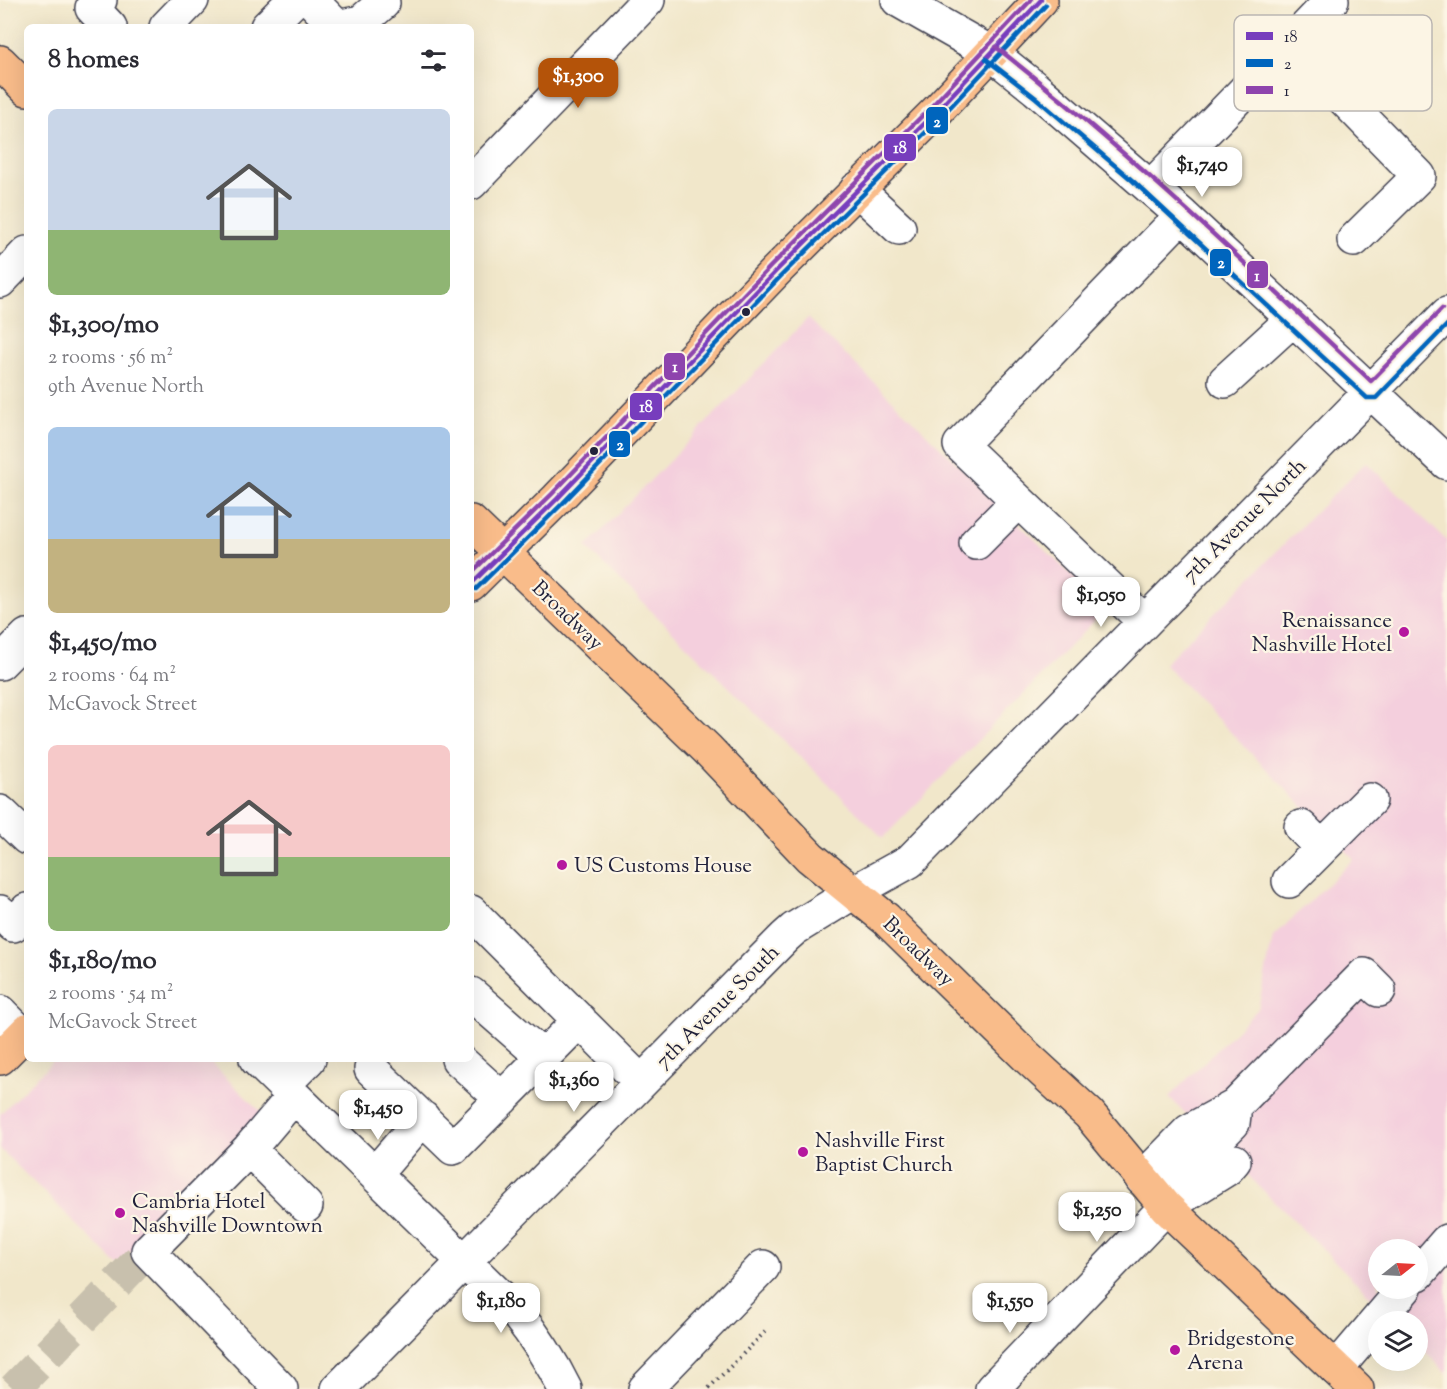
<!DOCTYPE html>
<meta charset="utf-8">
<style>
:root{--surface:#fff;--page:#f2f2f3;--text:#2b2b33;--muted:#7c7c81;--accent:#b45309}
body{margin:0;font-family:"Sorts Mill Goudy",serif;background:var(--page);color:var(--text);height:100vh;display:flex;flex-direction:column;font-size:22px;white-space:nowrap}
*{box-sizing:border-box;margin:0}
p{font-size:20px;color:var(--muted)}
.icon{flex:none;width:33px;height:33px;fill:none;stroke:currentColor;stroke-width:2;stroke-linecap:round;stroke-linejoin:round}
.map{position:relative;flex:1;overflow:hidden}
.drawer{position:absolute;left:24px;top:24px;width:450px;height:1038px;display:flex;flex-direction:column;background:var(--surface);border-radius:9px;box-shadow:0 6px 24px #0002}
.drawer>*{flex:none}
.needle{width:39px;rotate:72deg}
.controls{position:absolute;left:1368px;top:1239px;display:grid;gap:12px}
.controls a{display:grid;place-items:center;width:60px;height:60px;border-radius:50%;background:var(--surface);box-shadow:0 6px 24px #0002;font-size:30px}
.price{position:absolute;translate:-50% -51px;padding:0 14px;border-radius:12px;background:#fff;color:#222;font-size:20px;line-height:39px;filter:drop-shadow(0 2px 3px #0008)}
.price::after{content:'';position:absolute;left:50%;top:36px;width:18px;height:14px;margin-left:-9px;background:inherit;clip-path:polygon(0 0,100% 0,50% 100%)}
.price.on{background:var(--accent);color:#fff}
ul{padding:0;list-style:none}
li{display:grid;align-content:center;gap:12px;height:318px;padding:0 24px}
li span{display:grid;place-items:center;height:186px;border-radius:9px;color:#555}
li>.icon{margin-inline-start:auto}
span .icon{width:108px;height:108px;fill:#fffc;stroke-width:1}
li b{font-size:26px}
h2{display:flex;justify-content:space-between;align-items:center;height:72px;padding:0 24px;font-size:26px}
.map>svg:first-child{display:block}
.built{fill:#f4cfdd;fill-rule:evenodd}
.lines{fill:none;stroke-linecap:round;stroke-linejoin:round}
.minor-tunnel{stroke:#c8c0ad;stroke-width:33;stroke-dasharray:33 16;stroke-linecap:butt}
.minor-casing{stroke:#414050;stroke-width:36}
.major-casing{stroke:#414050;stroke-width:36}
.path{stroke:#414050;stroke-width:4;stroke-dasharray:1.5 4.5;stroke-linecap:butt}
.minor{stroke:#fff;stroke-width:33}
.major{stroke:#f9bc8a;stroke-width:33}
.bus-1-casing{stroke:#fcf5e5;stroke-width:9}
.bus-2-casing{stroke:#fcf5e5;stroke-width:9}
.bus-3-casing{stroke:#fcf5e5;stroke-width:9}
.bus-1{stroke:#773dbd;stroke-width:4.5}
.bus-2{stroke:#0065bd;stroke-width:4.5}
.bus-3{stroke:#8e44ad;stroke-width:4.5}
.bus-dot{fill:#22223b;stroke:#fcf5e5;stroke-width:2}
.poi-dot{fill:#b5179e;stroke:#fcf5e5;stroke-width:2}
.labels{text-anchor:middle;stroke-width:4.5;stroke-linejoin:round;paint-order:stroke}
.street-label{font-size:21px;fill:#22223b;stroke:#fcf5e5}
.poi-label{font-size:21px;fill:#22223b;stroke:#fcf5e5;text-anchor:start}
.key{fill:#fcf5e5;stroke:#bbb6b2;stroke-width:1.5}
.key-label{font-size:16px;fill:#22223b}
.line-badge{stroke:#fcf5e5;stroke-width:2}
.badge-label{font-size:16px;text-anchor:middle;font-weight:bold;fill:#fff}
</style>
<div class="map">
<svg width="1447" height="1389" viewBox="0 0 1447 1389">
<rect width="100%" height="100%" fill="#fcf5e5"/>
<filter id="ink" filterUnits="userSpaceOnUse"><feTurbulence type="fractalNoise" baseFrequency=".0167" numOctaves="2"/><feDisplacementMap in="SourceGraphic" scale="12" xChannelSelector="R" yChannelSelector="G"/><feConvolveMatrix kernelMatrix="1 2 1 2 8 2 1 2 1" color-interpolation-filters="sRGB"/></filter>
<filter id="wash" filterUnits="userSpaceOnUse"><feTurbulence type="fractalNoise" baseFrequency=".008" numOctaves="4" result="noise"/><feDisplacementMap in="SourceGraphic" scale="24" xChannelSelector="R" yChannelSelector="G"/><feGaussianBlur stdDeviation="1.35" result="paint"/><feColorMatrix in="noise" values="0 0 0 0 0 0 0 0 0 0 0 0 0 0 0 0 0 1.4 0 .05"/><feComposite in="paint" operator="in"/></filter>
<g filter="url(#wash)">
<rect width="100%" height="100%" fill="#f1e7ca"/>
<path class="built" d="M808 318 1106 609 883 838 586 547Z
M1366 462 1447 541V1374L1418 1344V1322L1395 1321 1169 1097 1258 1009 1273 937 1354 859 1164 664ZM1378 1250H1418V1288H1378Z
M55 1059H207L264 1115 125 1260 116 1263 0 1149V1114Z"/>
</g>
<g filter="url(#ink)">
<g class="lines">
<path class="minor-tunnel" d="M14 1389 148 1251"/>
<defs>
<path id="minor" d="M100 0 92 8 110 27
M311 0 337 27
M898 0 991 53 1036 89 1182 215 1447 463
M166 27 192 0
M267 27 294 0
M337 27 361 22 383 3 380 0
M1290 44 1332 0
M471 183 648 0
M1151 187 1290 44 1419 176 1354 240
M857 189 899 228
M0 281 27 253
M1225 381 1293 319
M976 543 1018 501
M1144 621 960 445 1182 215
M0 663 27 636
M0 812 27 838
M1322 848 1370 800
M1289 881 1322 848 1301 827
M0 912 13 925 27 910
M471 912 641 1082
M471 994 543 1057
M0 1012 23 1035
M256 1059 514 1310C534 1335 551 1360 565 1389
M458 1059 502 1099
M371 1069 453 1148 580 1020
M283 1085 309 1059
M249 1149 306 1206
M375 1174 423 1118
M1142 1179 1189 1131 1235 1106 1364 975 1379 990
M1163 1193 1233 1123 1234 1115
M1418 1274 1447 1241
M1336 1369 1405 1288
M281 1389 148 1251 249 1149 294 1096
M338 1389 785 937 794 929 854 892 910 861 1447 314
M645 1389 763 1267
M992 1389 1166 1207 1227 1169 1234 1161"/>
<path id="major" d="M0 62 27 89
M471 522 707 749 810 857 886 919 1027 1057 1089 1114 1166 1207 1357 1389
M471 584 557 499 776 271 934 114 1041 0
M0 1058 27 1031"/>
</defs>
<use href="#minor" class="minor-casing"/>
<use href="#major" class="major-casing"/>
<path class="path" d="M709 1388 765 1332"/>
<use href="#minor" class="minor"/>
<use href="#major" class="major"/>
<defs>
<path id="bus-1" d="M471 584 557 499 776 271 934 114 1041 0"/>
<path id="bus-2" d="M986 59 1036 98 1133 181 1367 398H1376L1447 325
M476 589 562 504 781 276 939 119 1046 5"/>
<path id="bus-3" d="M996 47C1128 151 1249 267 1371 381L1442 309
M471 573 552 494 771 266 929 109 1031 0"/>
</defs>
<use href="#bus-1" class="bus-1-casing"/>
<use href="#bus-2" class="bus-2-casing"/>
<use href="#bus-3" class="bus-3-casing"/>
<use href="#bus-1" class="bus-1"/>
<use href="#bus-2" class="bus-2"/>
<use href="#bus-3" class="bus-3"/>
</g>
</g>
<g class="bus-dot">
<circle cx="746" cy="312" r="5"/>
<circle cx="594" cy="451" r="5"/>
</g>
<g class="poi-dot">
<circle cx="1404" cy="632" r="6"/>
<circle cx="562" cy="865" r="6"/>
<circle cx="803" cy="1152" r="6"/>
<circle cx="120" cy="1213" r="6"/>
<circle cx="1175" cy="1350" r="6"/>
</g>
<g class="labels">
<g class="street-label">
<text transform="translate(1244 520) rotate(-45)" y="7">7th Avenue North</text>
<text transform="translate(568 615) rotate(44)" y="7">Broadway</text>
<text transform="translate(919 951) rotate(44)" y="7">Broadway</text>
<text transform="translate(717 1006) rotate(-45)" y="7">7th Avenue South</text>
</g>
<g class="poi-label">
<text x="1392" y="627" text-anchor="end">Renaissance<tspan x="1392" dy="24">Nashville Hotel</tspan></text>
<text x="574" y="872">US Customs House</text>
<text x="815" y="1147">Nashville First<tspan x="815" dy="24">Baptist Church</tspan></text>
<text x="132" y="1208">Cambria Hotel<tspan x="132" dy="24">Nashville Downtown</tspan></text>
<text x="1187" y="1345">Bridgestone<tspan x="1187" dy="24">Arena</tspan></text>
</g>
</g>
<rect x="1234" y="15" width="198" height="96" rx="9" class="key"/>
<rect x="1246" y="32" width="27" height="8" fill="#773dbd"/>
<rect x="1246" y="59" width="27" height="8" fill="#0065bd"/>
<rect x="1246" y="86" width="27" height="8" fill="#8e44ad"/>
<g class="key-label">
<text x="1284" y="42">18</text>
<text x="1284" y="69">2</text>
<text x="1284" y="96">1</text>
</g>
<g class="line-badge">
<rect x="925" y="106" width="24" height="29" rx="6" fill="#0065bd"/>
<rect x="883" y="133" width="34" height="29" rx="6" fill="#773dbd"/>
<rect x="1209" y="248" width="23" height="29" rx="6" fill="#0065bd"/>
<rect x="1246" y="260" width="23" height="29" rx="6" fill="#8e44ad"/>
<rect x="663" y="352" width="23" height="29" rx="6" fill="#8e44ad"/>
<rect x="629" y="392" width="34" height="29" rx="6" fill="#773dbd"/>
<rect x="608" y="430" width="23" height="28" rx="6" fill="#0065bd"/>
</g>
<g class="badge-label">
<text x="937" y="127">2</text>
<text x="900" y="153">18</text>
<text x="1221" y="268">2</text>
<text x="1257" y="281">1</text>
<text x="675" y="372">1</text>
<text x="646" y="412">18</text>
<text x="620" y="450">2</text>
</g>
</svg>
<div class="controls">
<a><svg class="needle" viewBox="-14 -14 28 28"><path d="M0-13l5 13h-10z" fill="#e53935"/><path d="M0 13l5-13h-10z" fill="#7c7c81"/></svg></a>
<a><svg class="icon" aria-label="layers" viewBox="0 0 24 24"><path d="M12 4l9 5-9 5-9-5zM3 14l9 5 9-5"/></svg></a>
</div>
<b class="price on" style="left:578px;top:109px">$1,300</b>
<b class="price" style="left:1202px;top:198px">$1,740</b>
<b class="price" style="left:1101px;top:628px">$1,050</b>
<b class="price" style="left:574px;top:1113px">$1,360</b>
<b class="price" style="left:378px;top:1141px">$1,450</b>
<b class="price" style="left:1097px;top:1243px">$1,250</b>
<b class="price" style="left:501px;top:1334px">$1,180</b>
<b class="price" style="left:1010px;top:1334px">$1,550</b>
<section class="drawer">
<h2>8 homes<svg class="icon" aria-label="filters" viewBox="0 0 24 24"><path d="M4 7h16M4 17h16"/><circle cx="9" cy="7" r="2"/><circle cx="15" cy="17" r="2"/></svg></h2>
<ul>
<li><span style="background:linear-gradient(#c9d6e8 65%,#8fb573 0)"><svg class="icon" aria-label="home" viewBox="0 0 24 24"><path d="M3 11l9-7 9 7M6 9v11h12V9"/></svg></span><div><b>$1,300/mo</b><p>2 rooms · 56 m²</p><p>9th Avenue North</p></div></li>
<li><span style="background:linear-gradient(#a9c7e8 60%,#c2b280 0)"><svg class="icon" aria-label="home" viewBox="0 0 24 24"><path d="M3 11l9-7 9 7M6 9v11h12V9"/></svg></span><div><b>$1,450/mo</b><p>2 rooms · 64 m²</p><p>McGavock Street</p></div></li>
<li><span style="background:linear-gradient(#f6c9c9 60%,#8fb573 0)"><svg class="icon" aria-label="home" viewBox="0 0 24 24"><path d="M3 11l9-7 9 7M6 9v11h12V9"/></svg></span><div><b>$1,180/mo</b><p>2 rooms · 54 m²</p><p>McGavock Street</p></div></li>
</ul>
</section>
</div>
